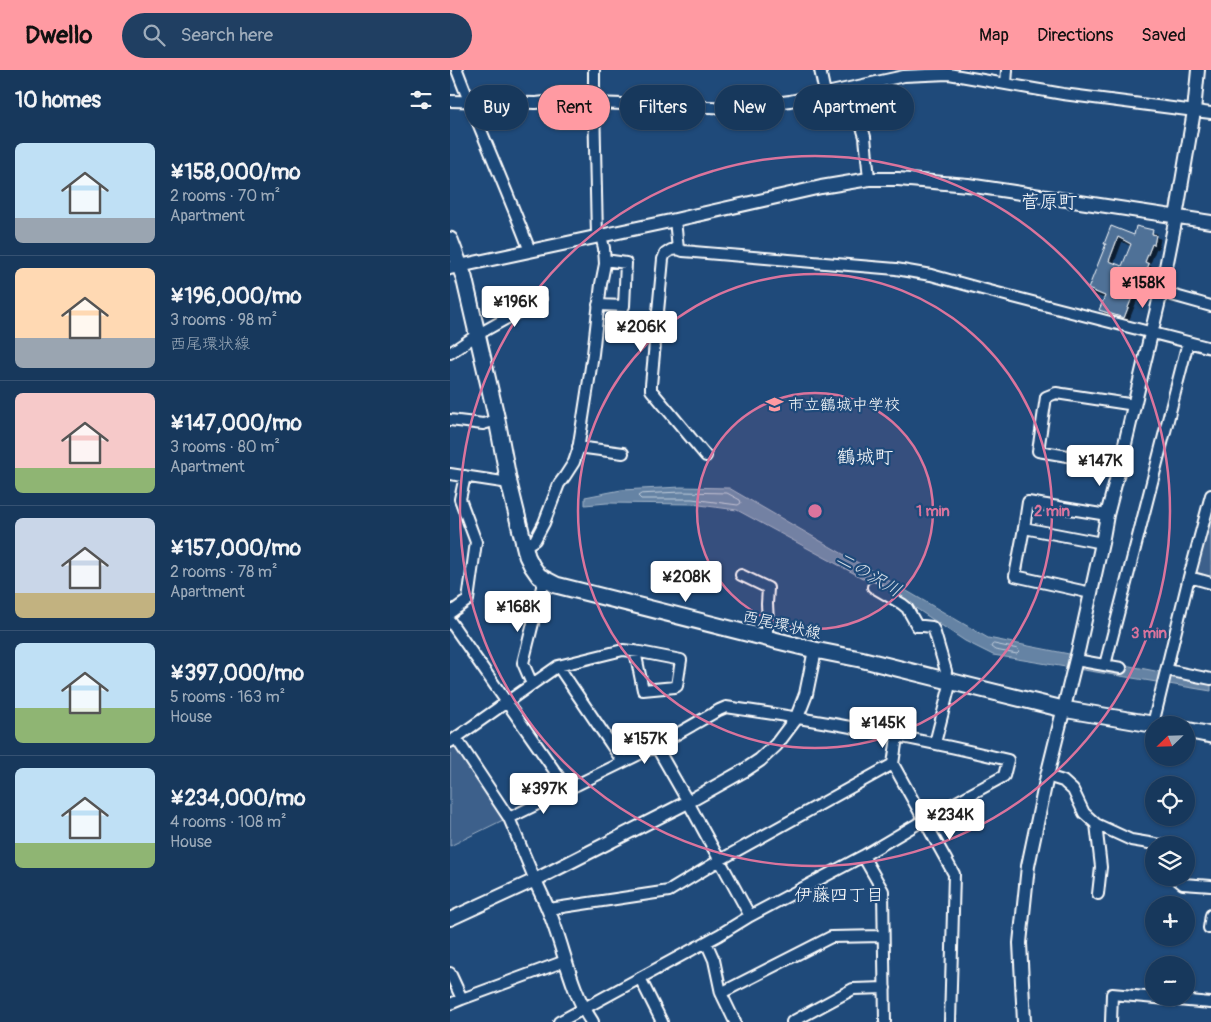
<!DOCTYPE html>
<meta charset="utf-8">
<style>
:root{--surface:#17385c;--page:#203f62;--text:#f1f3f6;--muted:#9eacbb;--line:#365272;--accent:#ff9aa2}
body{margin:0;font-family:Pangolin,"Klee One",sans-serif;background:var(--page);color:var(--text);height:100vh;display:flex;flex-direction:column;font-size:19px;white-space:nowrap}
*{box-sizing:border-box;margin:0}
p{font-size:16px;color:var(--muted)}
.icon{flex:none;width:28px;height:28px;fill:none;stroke:currentColor;stroke-width:2;stroke-linecap:round;stroke-linejoin:round}
.map{position:relative;flex:1;overflow:hidden}
.sheet{display:flex;flex-direction:column;background:var(--surface);width:450px}
.sheet>*{flex:none}
.banner{position:absolute;left:15px;top:15px;width:475px;height:45px;display:flex;gap:10px}
.needle{width:32px;rotate:247deg}
.fabs{position:absolute;left:695px;top:646px;display:grid;gap:10px}
.fabs a{display:grid;place-items:center;width:50px;height:50px;border-radius:50%;background:var(--surface);box-shadow:0 1px 4px #0004,0 0 0 1px var(--line);font-size:25px}
.price{position:absolute;translate:-50% -42px;padding:0 11px;border-radius:5px;background:#fff;color:#222;font-size:16px;line-height:32px;filter:drop-shadow(0 1px 2px #0008)}
.price::after{content:'';position:absolute;left:50%;top:30px;width:15px;height:11px;margin-left:-8px;background:inherit;clip-path:polygon(0 0,100% 0,50% 100%)}
.price.on{background:var(--accent);color:#111}
ul{padding:0;list-style:none}
li{display:flex;align-items:center;gap:15px;height:125px;padding:0 15px}
li+li{border-top:1px solid var(--line)}
li span{display:grid;place-items:center;flex:none;width:140px;height:100px;border-radius:8px;color:#555}
li>.icon{margin-inline-start:auto}
span .icon{width:60px;height:60px;fill:#fffc;stroke-width:1}
li b{font-size:21px}
h2{display:flex;justify-content:space-between;align-items:center;height:60px;padding:0 15px;font-size:21px}
.chip{padding:0 18px;border-radius:22px;background:var(--surface);box-shadow:0 1px 4px #0004,0 0 0 1px var(--line);font-size:18px;line-height:45px}
.chip.on{background:var(--accent);color:#111}
header{display:flex;align-items:center;gap:30px;box-sizing:border-box;height:70px;padding:0 25px;background:var(--accent);color:#111}
header strong{font-size:24px}
nav{display:flex;gap:28px;margin-inline-start:auto;font-size:18px}
.search{width:350px;height:45px;background:var(--page);display:flex;align-items:center;gap:12px;box-sizing:border-box;padding:0 18px;border-radius:28px;color:var(--muted);font-size:19px}
main{display:flex;flex:1;min-height:0}
.map>svg:first-child{display:block}
.green{fill:#3c618b;stroke:#9eb0c5}
.water{fill:#6583a4;stroke:#a3b5c8}
.lines{fill:none;stroke-linecap:round;stroke-linejoin:round}
.shore{stroke:#c1cddb;stroke-width:1}
.building{fill:#507197;stroke:#fff;fill-rule:evenodd;filter:url(#shadow)}
.minor-casing{stroke:#fff;stroke-width:14}
.tertiary-casing{stroke:#fff;stroke-width:16}
.secondary-casing{stroke:#fff;stroke-width:19}
.minor{stroke:#1f4a7a;stroke-width:10}
.tertiary{stroke:#1f4a7a;stroke-width:12}
.secondary{stroke:#1f4a7a;stroke-width:15}
.ring{fill:none;stroke:#da749d;stroke-width:2.5}
.labels{text-anchor:middle;stroke-width:4.5;stroke-linejoin:round;paint-order:stroke}
.poi-label{font-size:16px;fill:#fff;stroke:#1f4a7a;text-anchor:start}
.street-label{font-size:16px;fill:#fff;stroke:#1f4a7a}
.water-label{font-size:18px;font-style:italic;fill:#d8e0e8;stroke:#1f4a7a}
.neighbourhood-label{font-size:18px;fill:#fff;stroke:#1f4a7a}
.quarter-label{font-size:19px;fill:#fff;stroke:#1f4a7a}
.centre{fill:#da749d;stroke:#1f4a7a;stroke-width:2.5}
.ring-label{font-size:15px;text-anchor:middle;font-weight:bold;fill:#da749d;stroke:#1f4a7a;stroke-width:4.5;stroke-linejoin:round;paint-order:stroke}
</style>
<header>
<strong>Dwello</strong>
<div class="search"><svg class="icon" aria-label="search" viewBox="0 0 24 24"><circle cx="10" cy="10" r="6"/><path d="M15 15l6 6"/></svg>Search here</div>
<nav><a>Map</a><a>Directions</a><a>Saved</a></nav>
</header>
<main>
<section class="sheet">
<h2>10 homes<svg class="icon" aria-label="filters" viewBox="0 0 24 24"><path d="M4 7h16M4 17h16"/><circle cx="9" cy="7" r="2"/><circle cx="15" cy="17" r="2"/></svg></h2>
<ul>
<li><span style="background:linear-gradient(#bfe0f5 75%,#9aa5b1 0)"><svg class="icon" aria-label="home" viewBox="0 0 24 24"><path d="M3 11l9-7 9 7M6 9v11h12V9"/></svg></span><div><b>¥158,000/mo</b><p>2 rooms · 70 m²</p><p>Apartment</p></div></li>
<li><span style="background:linear-gradient(#ffd9b3 70%,#9aa5b1 0)"><svg class="icon" aria-label="home" viewBox="0 0 24 24"><path d="M3 11l9-7 9 7M6 9v11h12V9"/></svg></span><div><b>¥196,000/mo</b><p>3 rooms · 98 m²</p><p>西尾環状線</p></div></li>
<li><span style="background:linear-gradient(#f6c9c9 75%,#8fb573 0)"><svg class="icon" aria-label="home" viewBox="0 0 24 24"><path d="M3 11l9-7 9 7M6 9v11h12V9"/></svg></span><div><b>¥147,000/mo</b><p>3 rooms · 80 m²</p><p>Apartment</p></div></li>
<li><span style="background:linear-gradient(#c9d6e8 75%,#c2b280 0)"><svg class="icon" aria-label="home" viewBox="0 0 24 24"><path d="M3 11l9-7 9 7M6 9v11h12V9"/></svg></span><div><b>¥157,000/mo</b><p>2 rooms · 78 m²</p><p>Apartment</p></div></li>
<li><span style="background:linear-gradient(#bfe0f5 65%,#8fb573 0)"><svg class="icon" aria-label="home" viewBox="0 0 24 24"><path d="M3 11l9-7 9 7M6 9v11h12V9"/></svg></span><div><b>¥397,000/mo</b><p>5 rooms · 163 m²</p><p>House</p></div></li>
<li><span style="background:linear-gradient(#bfe0f5 75%,#8fb573 0)"><svg class="icon" aria-label="home" viewBox="0 0 24 24"><path d="M3 11l9-7 9 7M6 9v11h12V9"/></svg></span><div><b>¥234,000/mo</b><p>4 rooms · 108 m²</p><p>House</p></div></li>
</ul>
</section>
<div class="map">
<svg width="761" height="952" viewBox="0 0 761 952">
<defs>
<filter id="shadow"><feDropShadow dx="4" dy="4" stdDeviation="0" flood-color="#0009"/></filter>
</defs>
<rect width="100%" height="100%" fill="#1f4a7a"/>
<filter id="ink" filterUnits="userSpaceOnUse"><feTurbulence type="fractalNoise" baseFrequency=".02" numOctaves="2"/><feDisplacementMap in="SourceGraphic" scale="10" xChannelSelector="R" yChannelSelector="G"/><feConvolveMatrix kernelMatrix="1 2 1 2 8 2 1 2 1" color-interpolation-filters="sRGB"/></filter>
<g filter="url(#ink)">
<path class="green" d="M761 446V508L745 505Z
M2 672 53 750 0 776V673Z"/>
<path class="water" d="M231 417 279 418 538 568 761 612V621L543 585 515 571 455 531 287 440 242 434 157 433 135 435V427L171 420Z"/>
<g class="lines">
<path class="shore" d="M232 422 277 423 290 430 291 433 288 435 242 429H191L188 426 191 424Z
M544 574 568 579 569 582 567 584 545 580 541 577 542 575Z"/>
</g>
<path class="building" d="M661 156 684 165 686 156 703 160 702 164 706 165 704 175 702 174 695 192 699 194 695 204H693L684 226 683 225 674 248 649 240 655 226 638 219 656 174H654ZM668 167 681 174 672 196 659 191Z"/>
<g class="lines">
<defs>
<path id="minor" d="M7 0C30 61 57 120 80 181
M144 0V33L147 166
M370 0 375 23
M556 14 557 0
M395 19 408 43 415 67 419 109
M0 31 86 33 95 32 144 33 285 38 340 31 454 6 498 4 613 24 761 43
M225 150 228 179 233 181 446 199 481 205 532 219 761 278
M229 179 221 180 215 184 213 189 201 315V320L256 386
M711 222 761 236
M148 235 174 236 176 193 155 190
M0 283 27 265 91 229
M0 350 33 354 47 350
M128 377 173 383
M670 395 588 381 596 327 606 323 685 335
M0 404 59 413
M574 458 578 432 657 445
M75 476 85 470 94 453 109 414 115 406 124 392 128 380 143 284 151 214 155 194 154 178 151 166
M291 505 318 518 317 534 318 552 316 568
M739 507 761 513
M423 517 452 534 457 538 467 556H473L482 557 484 560 496 601 495 610
M641 523 565 506 574 458 652 473
M0 543 18 530 26 472 10 429 15 406
M0 551 118 720
M626 590 671 598
M655 595 738 272
M108 596 173 692
M717 600 761 609
M82 614 73 593 94 509
M703 654 739 507 761 425
M447 667 443 694 504 804 500 952
M6 668 59 748 85 810
M0 672 108 596 173 580 190 582 231 590 227 616 225 617 193 620 185 581
M485 673 501 611
M206 676 238 732 300 846
M597 706 613 711 623 720 634 743 646 754 651 797 648 824
M59 748 206 676 269 640 276 637C371 650 465 668 558 690L554 706 474 750 413 786 300 846 269 865 109 952
M646 754 681 770 711 775
M413 786 433 821 435 952
M728 808V810L733 814 761 816
M99 839 219 821 270 790 443 694
M759 858 761 845
M256 872 264 890 271 923 285 952
M0 903 12 929
M190 908 212 952
M271 923 381 867 433 866
M0 934 12 929 115 891
M342 952 403 919 435 918
M661 952 662 924 761 933"/>
<path id="tertiary" d="M0 198 225 150 371 117 419 109H448L518 115 761 152
M85 810C89 820 94 829 98 839 114 876 119 918 142 952
M0 849 85 810 238 732 295 700 310 690 326 675 347 647 356 624 365 580
M574 952 570 873 578 796 597 706 629 577 652 473 657 445 670 395 711 222 726 147 744 41 748 0"/>
<path id="secondary" d="M0 170 14 207 47 350 59 413 77 486 82 496 89 506 106 515 316 568 365 580 410 589 613 639 707 655
M736 660 761 665"/>
</defs>
<use href="#minor" class="minor-casing"/>
<use href="#tertiary" class="tertiary-casing"/>
<use href="#secondary" class="secondary-casing"/>
<use href="#minor" class="minor"/>
<use href="#tertiary" class="tertiary"/>
<use href="#secondary" class="secondary"/>
</g>
</g>
<circle cx="365" cy="441" r="118" fill="#da749d" fill-opacity=".12"/>
<g class="ring">
<circle cx="365" cy="441" r="118"/>
<circle cx="365" cy="441" r="237"/>
<circle cx="365" cy="441" r="355"/>
</g>
<defs>
<symbol id="school-bare" viewBox="-9 -9 18 18"><path d="M0-5L7-2L0 1L-7-2ZM-4 1L0 2.5L4 1V4Q0 6-4 4Z" fill="#ff9aa2" stroke="#1f4a7a" stroke-width="2.5" paint-order="stroke"/></symbol>
</defs>
<g fill-rule="evenodd">
<use href="#school-bare" x="312" y="322" width="25" height="25"/>
</g>
<g class="labels">
<g class="poi-label">
<text x="338" y="340">市立鶴城中学校</text>
</g>
<g class="street-label">
<text transform="translate(332 554) rotate(13)" y="6">西尾環状線</text>
</g>
<g class="water-label">
<text transform="translate(419 504) rotate(30)" y="6">二の沢川</text>
</g>
<g class="neighbourhood-label">
<text x="389" y="831">伊藤四丁目</text>
</g>
<g class="quarter-label">
<text x="599" y="138">菅原町</text>
<text x="415" y="393">鶴城町</text>
</g>
</g>
<circle cx="365" cy="441" r="8" class="centre"/>
<g class="ring-label">
<text x="483" y="446">1 min</text>
<text x="602" y="446">2 min</text>
<text x="699" y="568">3 min</text>
</g>
</svg>
<div class="fabs">
<a><svg class="needle" viewBox="-14 -14 28 28"><path d="M0-13l5 13h-10z" fill="#e53935"/><path d="M0 13l5-13h-10z" fill="#9eacbb"/></svg></a>
<a><svg class="icon" aria-label="locate" viewBox="0 0 24 24"><circle cx="12" cy="12" r="6"/><path d="M12 2v4M12 18v4M2 12h4M18 12h4"/></svg></a>
<a><svg class="icon" aria-label="layers" viewBox="0 0 24 24"><path d="M12 4l9 5-9 5-9-5zM3 14l9 5 9-5"/></svg></a>
<a>+</a>
<a>−</a>
</div>
<b class="price on" style="left:693px;top:239px">¥158K</b>
<b class="price" style="left:65px;top:258px">¥196K</b>
<b class="price" style="left:191px;top:283px">¥206K</b>
<b class="price" style="left:650px;top:417px">¥147K</b>
<b class="price" style="left:236px;top:533px">¥208K</b>
<b class="price" style="left:68px;top:563px">¥168K</b>
<b class="price" style="left:433px;top:679px">¥145K</b>
<b class="price" style="left:195px;top:695px">¥157K</b>
<b class="price" style="left:94px;top:745px">¥397K</b>
<b class="price" style="left:500px;top:771px">¥234K</b>
<div class="banner">
<a class="chip">Buy</a>
<a class="chip on">Rent</a>
<a class="chip">Filters</a>
<a class="chip">New</a>
<a class="chip">Apartment</a>
</div>
</div>
</main>
